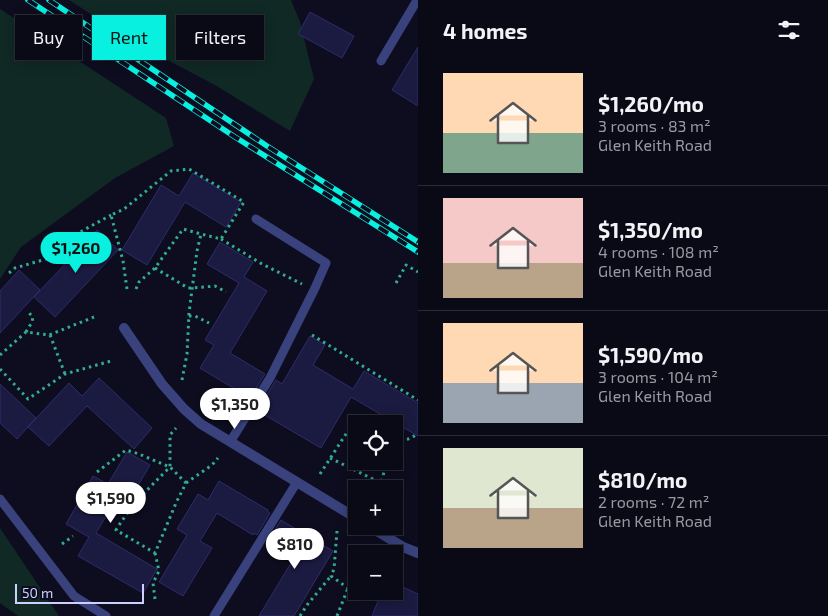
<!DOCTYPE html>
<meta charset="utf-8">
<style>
:root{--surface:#0a0a17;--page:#131320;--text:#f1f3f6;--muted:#999aa1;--line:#2a2b36;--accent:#07f0e0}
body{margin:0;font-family:"Exo 2",sans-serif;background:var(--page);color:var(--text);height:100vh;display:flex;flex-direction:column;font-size:19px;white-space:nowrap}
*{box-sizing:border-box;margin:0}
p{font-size:16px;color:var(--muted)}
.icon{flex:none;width:28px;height:28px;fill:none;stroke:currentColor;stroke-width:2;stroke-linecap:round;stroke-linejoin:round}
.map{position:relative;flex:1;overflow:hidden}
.details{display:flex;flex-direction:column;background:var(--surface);width:410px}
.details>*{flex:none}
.hud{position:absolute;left:15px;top:15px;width:328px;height:45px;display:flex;gap:10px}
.buttons{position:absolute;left:348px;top:415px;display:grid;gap:10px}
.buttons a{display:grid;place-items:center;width:55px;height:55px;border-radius:0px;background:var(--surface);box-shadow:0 2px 12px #0003,0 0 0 1px var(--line);font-size:25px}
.scale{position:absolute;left:15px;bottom:12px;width:129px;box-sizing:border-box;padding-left:5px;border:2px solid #cdd0fe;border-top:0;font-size:14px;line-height:18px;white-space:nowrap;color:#cdd0fe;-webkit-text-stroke:4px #0d0d1f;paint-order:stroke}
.price{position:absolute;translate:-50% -42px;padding:0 11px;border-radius:18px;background:#fff;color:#222;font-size:16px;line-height:32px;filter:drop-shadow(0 1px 2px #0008)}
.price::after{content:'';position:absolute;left:50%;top:30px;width:15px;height:11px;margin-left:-8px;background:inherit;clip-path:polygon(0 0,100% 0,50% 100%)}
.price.selected{background:var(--accent);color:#111}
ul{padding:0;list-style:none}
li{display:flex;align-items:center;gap:15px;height:125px;padding:0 25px}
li+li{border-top:1px solid var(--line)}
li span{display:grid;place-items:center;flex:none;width:140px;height:100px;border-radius:0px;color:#555}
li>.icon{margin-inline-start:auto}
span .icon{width:60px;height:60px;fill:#fffc;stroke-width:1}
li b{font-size:21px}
h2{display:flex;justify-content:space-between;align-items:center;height:60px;padding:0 25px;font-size:21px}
.chip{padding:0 18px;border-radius:0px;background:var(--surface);box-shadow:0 2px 12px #0003,0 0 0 1px var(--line);font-size:18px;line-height:45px}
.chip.selected{background:var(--accent);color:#111}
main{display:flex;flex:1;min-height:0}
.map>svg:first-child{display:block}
.green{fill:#102924}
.building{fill:#1b1a40;stroke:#2e2c6b}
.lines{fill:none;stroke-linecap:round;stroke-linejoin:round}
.path{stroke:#31ae91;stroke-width:3;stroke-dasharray:2.5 4;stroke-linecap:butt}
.lane{stroke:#39427d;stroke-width:9}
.street{stroke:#39427d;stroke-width:10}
.rail-casing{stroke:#07f0e0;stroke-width:5.5}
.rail{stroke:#0d0d1f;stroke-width:4;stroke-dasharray:11;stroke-linecap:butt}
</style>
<main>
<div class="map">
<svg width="418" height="616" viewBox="0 0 418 616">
<rect width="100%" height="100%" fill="#0d0d1f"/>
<path class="green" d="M69 0H291L300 22 314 79 290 131 215 85 135 43Z
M0 9 166 118 174 146 115 178 21 247 0 279Z
M0 528 59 616H18L0 603Z"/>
<path class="building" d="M310 12 354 36 342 58 298 34Z
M418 47V106L392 90Z
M193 173 241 202 226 227 185 202 147 265 122 250 161 185 179 196Z
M97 230 118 250 55 317 34 297Z
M220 242 253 262 244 277 267 291 230 353 265 374 250 398 200 368 214 345 205 340 239 283 207 264Z
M19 270 40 290 0 333V291Z
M310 336 325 345 313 365 353 389 364 371 418 403V436L351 397 321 448 263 414 267 407 261 404 276 380 282 384Z
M99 378 152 428 134 449 87 406 49 446 28 427 69 383 82 396Z
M0 384 36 418 17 439 0 423Z
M127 452 150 465 130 499 119 494 96 533 157 569 143 593 78 556 89 537 66 524 93 476 108 484Z
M219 481 268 510 267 511 270 513 257 535 254 533 253 535 217 513 200 541 212 548 183 596 159 582 187 535 177 529 198 494 208 500Z
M281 520 333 551 294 616H259L294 558 268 541Z
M394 583 418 594V616H372L382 591H394Z"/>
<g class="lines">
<path class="path" d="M221 239 262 264 302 284
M155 268 188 288H192L215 286 226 292
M9 273 15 268 50 258 82 231 111 215
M396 283 406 265 418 272
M127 289 123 261 111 215 124 209 171 171 189 169 244 202 221 239 201 234
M136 289 139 282 155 268 183 229 201 234 197 251 189 313 187 354 182 380
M189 316H195L209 323
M26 332 32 322 33 317 29 313
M50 335 65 374
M312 335 418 400
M0 355 26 332 49 335 94 317
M0 369 28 399 65 374 111 361
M394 439C404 441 410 440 418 433
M330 458 381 483 387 461
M97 472 126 450 139 454 170 467 186 483 176 503 155 553 116 530C132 504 149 488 170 467V435L176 428
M320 474 357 417 367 424
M186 483 212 465 218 458
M379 489 381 483
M337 531 334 569 331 576 348 588 356 583
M62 544 73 536
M155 599 153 583 159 571 155 553
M300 616 307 605 331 576
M337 616 348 588"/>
<path class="lane" d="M381 61 416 2H418
M230 442 270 378 315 288 326 263 256 219
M0 499 74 596 106 616
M214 616 297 482"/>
<path class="street" d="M124 328 162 384 184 409 201 424 356 518
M369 526 403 547 418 553"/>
<defs>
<path id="rail" d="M28 0 235 137 418 252
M49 0 267 146 418 242"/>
</defs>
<use href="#rail" class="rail-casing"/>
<use href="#rail" class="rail"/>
</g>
</svg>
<div class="buttons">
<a><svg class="icon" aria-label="locate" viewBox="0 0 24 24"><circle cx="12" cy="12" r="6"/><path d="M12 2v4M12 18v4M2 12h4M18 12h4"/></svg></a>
<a>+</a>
<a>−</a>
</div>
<div class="scale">50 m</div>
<b class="price selected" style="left:76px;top:274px">$1,260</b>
<b class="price" style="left:235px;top:430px">$1,350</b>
<b class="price" style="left:111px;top:524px">$1,590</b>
<b class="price" style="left:295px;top:570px">$810</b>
<div class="hud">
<a class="chip">Buy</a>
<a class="chip selected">Rent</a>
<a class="chip">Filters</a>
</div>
</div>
<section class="details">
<h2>4 homes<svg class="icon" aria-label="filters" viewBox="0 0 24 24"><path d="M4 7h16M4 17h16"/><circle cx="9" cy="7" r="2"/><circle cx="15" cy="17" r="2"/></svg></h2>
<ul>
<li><span style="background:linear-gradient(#ffd9b3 60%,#7fa58c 0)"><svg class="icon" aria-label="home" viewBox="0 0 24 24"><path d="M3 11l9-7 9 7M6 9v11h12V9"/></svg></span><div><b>$1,260/mo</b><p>3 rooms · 83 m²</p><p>Glen Keith Road</p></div></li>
<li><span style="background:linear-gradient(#f6c9c9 65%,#b9a48a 0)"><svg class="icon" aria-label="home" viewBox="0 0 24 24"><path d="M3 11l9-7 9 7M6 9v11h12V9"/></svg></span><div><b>$1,350/mo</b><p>4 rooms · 108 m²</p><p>Glen Keith Road</p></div></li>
<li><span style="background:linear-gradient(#ffd9b3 60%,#9aa5b1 0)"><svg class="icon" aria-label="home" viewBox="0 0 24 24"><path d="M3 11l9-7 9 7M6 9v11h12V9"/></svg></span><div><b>$1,590/mo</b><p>3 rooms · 104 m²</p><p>Glen Keith Road</p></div></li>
<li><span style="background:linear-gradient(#dfe7d0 60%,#b9a48a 0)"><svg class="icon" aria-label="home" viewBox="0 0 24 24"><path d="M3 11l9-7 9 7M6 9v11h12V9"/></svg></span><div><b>$810/mo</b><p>2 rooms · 72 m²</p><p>Glen Keith Road</p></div></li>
</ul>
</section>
</main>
